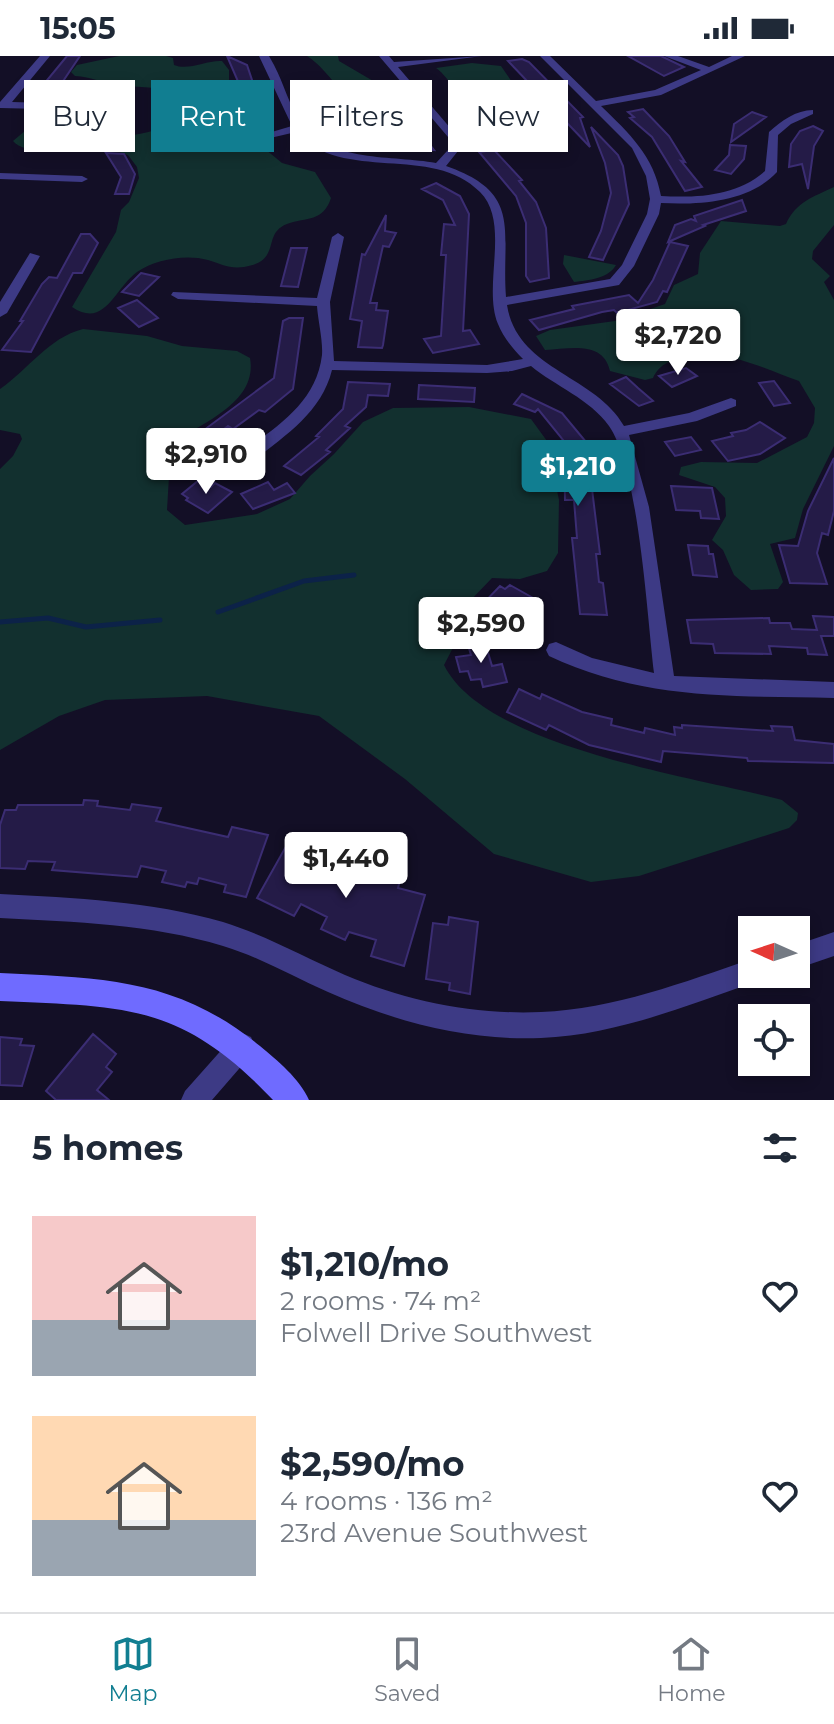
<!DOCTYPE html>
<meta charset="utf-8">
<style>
:root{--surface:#fff;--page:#f6f6f7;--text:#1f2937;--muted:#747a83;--line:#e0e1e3;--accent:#117e91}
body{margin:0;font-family:Montserrat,sans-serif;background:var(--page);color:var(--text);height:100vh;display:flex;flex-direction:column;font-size:30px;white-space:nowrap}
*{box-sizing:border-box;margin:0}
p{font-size:26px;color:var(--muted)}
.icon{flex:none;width:44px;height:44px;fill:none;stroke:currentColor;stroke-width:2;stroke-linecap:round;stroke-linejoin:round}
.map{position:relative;height:1044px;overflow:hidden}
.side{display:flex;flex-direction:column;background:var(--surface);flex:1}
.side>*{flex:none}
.guide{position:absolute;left:24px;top:24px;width:786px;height:72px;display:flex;gap:16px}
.needle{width:52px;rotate:273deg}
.buttons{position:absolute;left:738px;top:860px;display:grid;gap:16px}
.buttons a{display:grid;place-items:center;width:72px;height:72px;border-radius:0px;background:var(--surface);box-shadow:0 4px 12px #0003;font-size:40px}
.price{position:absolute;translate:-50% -68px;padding:0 18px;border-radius:8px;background:#fff;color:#222;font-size:26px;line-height:52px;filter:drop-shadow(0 2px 4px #0008)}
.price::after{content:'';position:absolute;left:50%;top:48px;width:24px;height:18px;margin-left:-12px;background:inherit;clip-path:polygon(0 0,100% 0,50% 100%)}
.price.active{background:var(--accent);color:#fff}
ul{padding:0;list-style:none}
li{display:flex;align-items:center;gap:24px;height:200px;padding:0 32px}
li span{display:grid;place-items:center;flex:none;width:224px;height:160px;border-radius:0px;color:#555}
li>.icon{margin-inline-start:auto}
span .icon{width:96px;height:96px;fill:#fffc;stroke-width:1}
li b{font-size:34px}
h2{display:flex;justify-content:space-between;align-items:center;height:96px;padding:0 32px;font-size:34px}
.chip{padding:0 28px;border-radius:0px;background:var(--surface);box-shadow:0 4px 12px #0003;font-size:28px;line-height:72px}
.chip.active{background:var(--accent);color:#fff}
.status{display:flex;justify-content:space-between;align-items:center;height:56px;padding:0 40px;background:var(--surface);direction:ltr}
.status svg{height:22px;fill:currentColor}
.menu{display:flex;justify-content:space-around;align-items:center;height:112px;border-top:2px solid var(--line);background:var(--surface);font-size:22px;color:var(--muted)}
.menu a{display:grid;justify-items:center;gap:4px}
.menu .active{color:var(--accent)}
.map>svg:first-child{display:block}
.green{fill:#12302f}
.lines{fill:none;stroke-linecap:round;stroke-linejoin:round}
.stream{stroke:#0c2248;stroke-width:5}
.building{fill:#241b47;stroke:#3b2d73;stroke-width:2}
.street{fill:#3d3a85;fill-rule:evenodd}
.secondary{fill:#6f6bff;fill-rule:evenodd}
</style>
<div class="status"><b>15:05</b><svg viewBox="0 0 49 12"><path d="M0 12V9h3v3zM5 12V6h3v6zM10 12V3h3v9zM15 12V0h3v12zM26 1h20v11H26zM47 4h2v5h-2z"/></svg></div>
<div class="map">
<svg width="834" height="1044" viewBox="0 0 834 1044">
<rect width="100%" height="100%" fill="#130f26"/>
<path class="green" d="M119 0H166L173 2 174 9C189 15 206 4 222 5L229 14V45L249 80 282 107 315 116 331 142C323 166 307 161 287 168 261 178 283 205 244 211 229 213 221 208 208 204 186 198 156 203 137 216 114 233 105 273 72 251L116 176 121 154 129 146 139 122 137 111 128 99 104 91 102 87C131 75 167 82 183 52L178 37C158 30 139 32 119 29 104 27 91 21 75 20L71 16 77 9Z
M307 0H338L339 5 380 29 375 37C332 43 337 20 307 0Z
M472 7 501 10 512 26C499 43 466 40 450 26 445 21 442 16 436 12Z
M522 33 536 42 544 58 558 62 552 79 546 84 529 79H493L489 73 502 67 504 62 482 59 476 53 480 49 508 48 509 34Z
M47 69 68 74 89 85C72 94 27 101 13 85L26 74Z
M834 131V169L813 195 812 203 830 220 824 226 834 244V390L803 453 795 482 770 488 783 526 778 533 751 534 734 519 723 494 712 484 726 460 725 442 715 431 679 419 681 411 701 406 757 407 807 381 814 367 815 352 799 325C772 316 743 301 714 299 707 299 702 304 696 303 679 301 661 304 653 322L645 324 610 315C603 284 569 293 545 294L536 280 550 274 615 265 665 248 674 229 698 218 700 197 721 165 780 170 786 168C796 146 813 141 834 131Z
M564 199 616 209C608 223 589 224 574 226L563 208Z
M83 273 147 280 182 290 237 295 250 302C258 346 203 367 171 387L167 454 185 469 257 458 290 443 310 420 334 398 363 366 393 352 469 351 531 363 547 385 559 444 558 497 547 515 520 523 492 522 468 547 473 568 457 584 444 609C485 692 697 721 782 744L798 757 797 764 789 772 639 820 591 826 494 798 405 723 319 660 207 640 105 644 59 660 0 694V413L13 400 22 383 20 378 0 374V333C29 313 48 282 83 273Z"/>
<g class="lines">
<path class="stream" d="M218 556 304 525 354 519
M0 566 48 562 86 571 160 564"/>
</g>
<path class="building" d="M67 0H80L53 40H34Z
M227 0 247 9 266 66 236 70 248 60H243L235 38 243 37Z
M628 0H661L684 11 664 20Z
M522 3 529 6 583 61 580 62 590 91 508 5Z
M322 35 333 55H337L355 88 324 67 308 37Z
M396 46 409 62 434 94 413 92 382 48Z
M643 53 669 80 685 106 681 105 702 131 685 135 652 81 630 62 634 61 628 56Z
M752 56 766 61 731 86 734 68Z
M473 61 478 67 498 90 482 92 460 63Z
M813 70 823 75 814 90 808 133 802 108 789 111 791 88 800 75Z
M591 71 618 99 623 110 629 148 603 204 589 201 601 175 611 137 605 107Z
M730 89 746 90 744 103 731 118 715 114 729 99Z
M494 94 522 124 519 125 536 146 546 172 549 222 530 226 526 220V167L516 140 479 96Z
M106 97 124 98 135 118 129 138H115L121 121Z
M436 127 460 140 469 158 463 275 470 274 479 288 433 297 424 283 441 280 446 199H441L444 168 455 169 443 144 422 133Z
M742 144 746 155 703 169 705 170 668 186 675 169 691 163 696 165 694 160Z
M386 159 385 175 396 177 389 191 383 190 370 247H377L376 254 388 255 383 289 382 292 358 291 362 265 350 263 362 198 365 199Z
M81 178H90L98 187 82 217H73L31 296 2 294 23 265H20L42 228 49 221 57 222Z
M670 186 688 190 667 236 663 235 657 246 617 257 614 254 602 256 539 274 530 264 574 253 572 250 629 239 638 247 653 224Z
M291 192H307L298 231 281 230Z
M141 217 159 221 139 240 122 236Z
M137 244 158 262 139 271 118 252Z
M289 262H303L293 333 265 356 259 354 233 373 228 370 215 380 204 374 274 322 283 265Z
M686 312 697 320 672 331 659 320Z
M626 321 638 332 653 345 639 350 610 328Z
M774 325 790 347 774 350 759 327Z
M348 326 390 328 388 340 368 339 366 351 345 370 350 372 326 394 330 396 301 419 284 410 319 381 316 380 343 353Z
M419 329 475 332 474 346 418 343Z
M522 338 562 357 591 392 592 407H584L585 432 592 433 600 498H596L599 526 603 527 607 559 580 558 572 482H577L574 444H565L564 385 538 353 535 356 514 348Z
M760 366 785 382 760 398 728 405 712 385 733 380 731 377 746 374Z
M198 378 199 402H195V413L174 415 175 387 189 386Z
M691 381 701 394 675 400 665 386Z
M834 402V455L828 479 822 477 817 497 827 528 790 527 779 489 798 490 808 455Z
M199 424 211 431 215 427 232 436 208 457 186 444 188 442 182 438Z
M268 426 274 434 287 427 295 437 253 453 241 438Z
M671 430 712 432 719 463 701 462 700 455 676 454Z
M688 489 708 490 709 498H713L717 521 693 519Z
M510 529 533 542 514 562 511 561 500 572 475 556 500 530 505 533Z
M813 560 834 561V580H821L827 599 808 598 807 592 769 590 771 598 715 597 713 588 691 587 687 564 769 562 770 567H790L792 573 817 574Z
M484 583 492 610 502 608 507 626 483 631 481 623 471 624 468 615 460 616 456 601 471 599 467 586Z
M519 633 540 643 542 638 582 656 612 663 611 669 644 677 645 672 675 679 674 671 682 672V669L773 675 771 670 792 671 795 684 834 688V707L748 705 747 702 663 695 661 706 589 689 549 669 546 674 507 656Z
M84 744 98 745 97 750 130 754 132 748 161 752 156 765 228 781 232 771 268 779 246 841 224 836 226 829 199 822 197 828 187 826 185 831 162 826 166 815 141 810 137 821 52 814 55 806 28 805 25 813 0 812V769L5 754H16L18 749H83Z
M293 778 309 786 307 789 318 794 314 800 345 814 349 806 384 822 385 820 400 824 398 832 425 839 404 910 371 900 376 884 349 876 345 884 321 873 327 861 301 848 294 860 257 842Z
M449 861 478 866 470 938 449 934 450 927 426 923 433 867 448 869Z
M93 978 116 998 106 1011 112 1016 97 1034 109 1044H56L46 1035Z
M0 981 22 983 20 989 34 990 22 1030 0 1029Z"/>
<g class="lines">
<path class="street" d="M40 0H50L12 46 126 49 131 52 126 55 0 52V46Z
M259 0H269L274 9C284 28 289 49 301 67 328 107 394 99 436 107L448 94V81L379 0H389L394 6 482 0 398 11 458 81V95L446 110C524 137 501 175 506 241L610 223 622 209 647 158 650 143 646 120 632 92 540 0H550L596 45 655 34 701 14 664 0H678L709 11 732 0H745L661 39 601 50C629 77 654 100 661 140 697 142 737 140 765 115L769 76C781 65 796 54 813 54V58L791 68 778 79 777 116C749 146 700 149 661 147L659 158 634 210 619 229 507 249C517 314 595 319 624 370L689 357 731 342 736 344V350L697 365 629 379 649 451 674 620 834 626V642C734 640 642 644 549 600L546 594 549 588 556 586 592 602 654 617C647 560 639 413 609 370 590 343 555 330 531 310L512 315 487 317 332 314C321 358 283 381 249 408H237L235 404 237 400C273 373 316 349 322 299 323 284 318 265 317 250L178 243 171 239 173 236 317 242 332 181 338 177 344 181 330 246 334 305 487 309 523 303C513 293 503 281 498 268 482 230 511 167 480 136 432 87 343 128 296 76L248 87V83L292 70Z
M0 117 82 120 88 123 82 126 0 123Z
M30 197 40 200 7 257 0 261V246Z
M0 838C75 842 150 845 223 866 265 879 304 901 345 919 406 945 475 959 541 956 614 953 684 926 752 903V918H763L761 924 752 927C684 951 614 979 541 982 468 985 395 966 328 936 293 921 260 901 223 890 151 868 75 866 0 862Z
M834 876V900L796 913V889Z
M242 977 251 981 255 990 251 999 212 1044H181L185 1035 233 981Z"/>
<path class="secondary" d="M0 917C102 922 177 922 260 990 277 1004 300 1023 309 1044H273C181 947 126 951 0 945Z"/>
</g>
</svg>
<div class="buttons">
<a><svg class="needle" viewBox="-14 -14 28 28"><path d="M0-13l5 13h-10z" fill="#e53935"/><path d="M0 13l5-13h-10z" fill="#747a83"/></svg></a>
<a><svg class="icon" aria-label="locate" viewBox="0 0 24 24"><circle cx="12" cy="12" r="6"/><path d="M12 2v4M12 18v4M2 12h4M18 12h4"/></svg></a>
</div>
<b class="price" style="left:678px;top:321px">$2,720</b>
<b class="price" style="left:206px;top:440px">$2,910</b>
<b class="price active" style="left:578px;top:452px">$1,210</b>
<b class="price" style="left:481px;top:609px">$2,590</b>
<b class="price" style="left:346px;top:844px">$1,440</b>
<div class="guide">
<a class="chip">Buy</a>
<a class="chip active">Rent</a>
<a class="chip">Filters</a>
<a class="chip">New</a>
</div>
</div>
<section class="side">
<h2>5 homes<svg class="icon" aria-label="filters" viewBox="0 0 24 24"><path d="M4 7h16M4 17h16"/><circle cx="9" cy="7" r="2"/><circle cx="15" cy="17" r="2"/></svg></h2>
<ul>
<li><span style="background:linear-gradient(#f6c9c9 65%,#9aa5b1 0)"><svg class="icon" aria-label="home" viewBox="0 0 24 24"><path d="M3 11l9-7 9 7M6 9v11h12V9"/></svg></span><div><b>$1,210/mo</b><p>2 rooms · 74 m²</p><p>Folwell Drive Southwest</p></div><svg class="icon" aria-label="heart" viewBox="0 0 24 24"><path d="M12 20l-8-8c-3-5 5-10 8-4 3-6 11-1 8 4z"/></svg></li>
<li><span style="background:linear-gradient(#ffd9b3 65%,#9aa5b1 0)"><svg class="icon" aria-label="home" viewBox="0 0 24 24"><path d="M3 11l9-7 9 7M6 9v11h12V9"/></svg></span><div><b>$2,590/mo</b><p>4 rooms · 136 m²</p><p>23rd Avenue Southwest</p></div><svg class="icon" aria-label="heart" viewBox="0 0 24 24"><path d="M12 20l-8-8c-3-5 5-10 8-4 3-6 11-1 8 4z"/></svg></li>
</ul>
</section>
<nav class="menu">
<a class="active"><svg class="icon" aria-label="map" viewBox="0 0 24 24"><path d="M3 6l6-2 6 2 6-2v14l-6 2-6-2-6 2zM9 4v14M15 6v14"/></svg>Map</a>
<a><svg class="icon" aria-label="saved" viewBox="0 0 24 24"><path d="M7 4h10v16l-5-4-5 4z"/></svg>Saved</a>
<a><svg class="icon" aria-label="home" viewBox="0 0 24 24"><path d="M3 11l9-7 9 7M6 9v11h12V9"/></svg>Home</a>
</nav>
